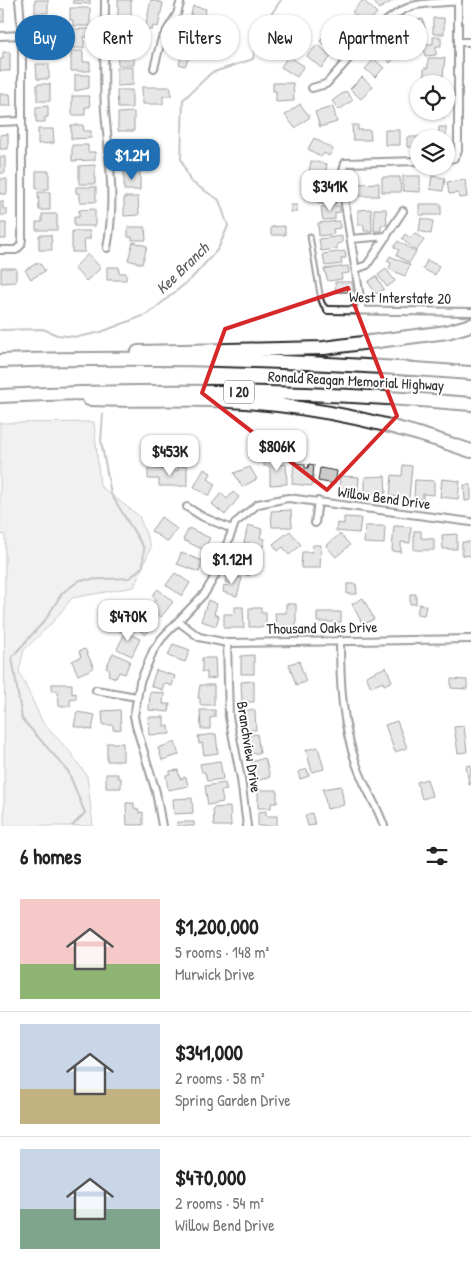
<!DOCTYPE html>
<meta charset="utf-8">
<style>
:root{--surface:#fff;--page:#f2f2f2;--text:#222;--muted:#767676;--line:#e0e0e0;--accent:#1f6fb2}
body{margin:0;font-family:"Patrick Hand",sans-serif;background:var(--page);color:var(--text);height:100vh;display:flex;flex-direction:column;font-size:19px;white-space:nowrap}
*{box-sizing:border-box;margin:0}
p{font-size:16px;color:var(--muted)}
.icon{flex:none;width:28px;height:28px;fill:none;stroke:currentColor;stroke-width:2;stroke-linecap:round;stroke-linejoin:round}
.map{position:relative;height:826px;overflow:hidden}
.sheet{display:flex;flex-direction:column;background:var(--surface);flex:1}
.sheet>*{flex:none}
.guide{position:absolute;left:15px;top:15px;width:441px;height:45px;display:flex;gap:10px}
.controls{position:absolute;left:410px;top:75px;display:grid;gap:10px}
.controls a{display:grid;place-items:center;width:45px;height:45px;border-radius:50%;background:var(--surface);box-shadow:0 1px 4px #0004;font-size:25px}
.price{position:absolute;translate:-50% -42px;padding:0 11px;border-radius:10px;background:#fff;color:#222;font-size:16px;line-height:32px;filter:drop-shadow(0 1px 2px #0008)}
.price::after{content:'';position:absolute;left:50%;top:30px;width:15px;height:11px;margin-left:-8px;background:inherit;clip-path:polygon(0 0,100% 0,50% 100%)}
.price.current{background:var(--accent);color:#fff}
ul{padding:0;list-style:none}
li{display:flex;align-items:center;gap:15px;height:125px;padding:0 20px}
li+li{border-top:1px solid var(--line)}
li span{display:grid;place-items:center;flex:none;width:140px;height:100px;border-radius:0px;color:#555}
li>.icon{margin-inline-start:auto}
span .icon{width:60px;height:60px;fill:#fffc;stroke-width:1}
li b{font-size:21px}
h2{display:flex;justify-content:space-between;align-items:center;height:60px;padding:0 20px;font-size:21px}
.pill{padding:0 18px;border-radius:22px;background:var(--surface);box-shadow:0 1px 4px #0004;font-size:18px;line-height:45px}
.pill.current{background:var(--accent);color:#fff}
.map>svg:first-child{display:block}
.green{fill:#e0e0e0;stroke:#868686}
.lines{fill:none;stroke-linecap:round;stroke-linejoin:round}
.stream{stroke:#7e7e7e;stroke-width:2}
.building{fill:#cbcbcb;stroke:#2b2b2b}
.service-casing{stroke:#2b2b2b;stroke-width:7}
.minor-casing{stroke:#2b2b2b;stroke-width:10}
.motorway-casing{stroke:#2b2b2b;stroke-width:16}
.service{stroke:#fff;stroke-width:3}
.minor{stroke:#fff;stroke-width:6}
.motorway{stroke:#fff;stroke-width:12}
.marked{fill:none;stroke:#d62828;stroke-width:4;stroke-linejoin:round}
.labels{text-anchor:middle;stroke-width:4;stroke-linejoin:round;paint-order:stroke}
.shield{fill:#fff;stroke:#6b6b6b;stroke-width:1}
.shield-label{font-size:14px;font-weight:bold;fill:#2b2b2b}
.street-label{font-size:15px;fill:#2b2b2b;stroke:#fff}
.water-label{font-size:16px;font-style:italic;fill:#5c5c5c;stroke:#fff}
</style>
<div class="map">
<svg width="471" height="826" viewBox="0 0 471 826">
<rect width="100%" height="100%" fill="#fff"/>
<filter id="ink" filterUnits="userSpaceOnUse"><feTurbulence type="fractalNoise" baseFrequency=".02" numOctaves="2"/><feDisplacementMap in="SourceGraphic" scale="10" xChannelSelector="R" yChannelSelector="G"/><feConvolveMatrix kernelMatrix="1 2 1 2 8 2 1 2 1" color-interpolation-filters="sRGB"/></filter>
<g filter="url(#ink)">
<path class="green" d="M94 422 100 486 139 516 151 547 134 587 72 598 51 624 24 650 19 671 43 723 71 753 87 776 93 826H4L5 535 0 534V423Z"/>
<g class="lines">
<path class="stream" d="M0 330 43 329 57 335 78 337 101 332 148 314 191 279 218 249 228 226 219 200 190 181 181 159 183 100 211 73 253 59 258 33 281 0
M72 826 85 813 68 771 22 719 12 657 46 619 62 593 80 580 130 578 143 566 144 548 111 494 101 441 103 414"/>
</g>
<path class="building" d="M35 0H48V13H35Z
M73 0H90V4L73 3Z
M118 0H131V18H118Z
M151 0 163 3 158 27 153 26 152 30 145 29Z
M363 0 377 13 366 25 352 12Z
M373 0H394L379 9Z
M193 6 206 9 205 14 207 15 206 19 203 18 199 36 187 33Z
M70 8H90V26H73V20H70Z
M0 9H4V22H0Z
M347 15 361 28 350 40 336 27Z
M433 18H444V34H433Z
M423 19 425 29 419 30 416 20Z
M49 20 52 36H37L36 21Z
M117 22H132V41H118Z
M72 29H90V36L84 37V48H72Z
M332 29 341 37 334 44 339 48 333 54 320 41Z
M402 30 412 40 403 49 392 39Z
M433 37H441V46H436V55L425 56 424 44H433Z
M180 41 194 47 185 66 179 64 181 58 174 54Z
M37 43H50V47H55V58H42L41 50H37Z
M390 43 400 53 390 63 380 53Z
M318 44 331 57 321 68 307 56Z
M117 46H134V65H118Z
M71 51H83V62H90V71H71Z
M3 52H10V71H0V59H3Z
M288 56 304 66 297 77 281 67Z
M428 58H445L443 76H424V68H428Z
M374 59 384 68 375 77 365 69Z
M36 64H49V79H37Z
M133 67V85L117 86V68Z
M75 75H89V88L75 91Z
M362 77 373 87 361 99 350 89Z
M427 78H443V84H427Z
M273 83H293L294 101 276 102V91H273Z
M37 84H50V101H37Z
M142 87H171V96H163V104H143Z
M117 90H132V108H118Z
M346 91 353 100 339 110 332 101Z
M0 94H10L11 106H0Z
M72 96H89L90 107H85V115H72Z
M300 104 310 117 295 128 285 115Z
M48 106V117H45V122H36V107Z
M333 107 337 122 320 127 315 112Z
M426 111H444V117H426Z
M134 112V131H118V113Z
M71 125H83L84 131H91V138L71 139Z
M352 125H358V130H370L371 140H353Z
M439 127H446V139H433V134H439Z
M38 129H53L54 143 38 144Z
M385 130H400V145H385Z
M8 134V149H0V135Z
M407 137H423V139H419V147H407Z
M314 138 333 149 329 156 324 153 321 157 308 149Z
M138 143 139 163H124L123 144Z
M72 145H88V152H95V160L72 161Z
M0 157H5V173H0Z
M311 161 327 164 325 175 309 172Z
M95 165V184H79V166Z
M36 171H49V189H36Z
M124 172H140V190H124Z
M403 176H420V192L403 191Z
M432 176 445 178 443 191 430 189Z
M332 177 334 188 318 190 316 180Z
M382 177H400L401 192H382Z
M0 179H7V194H0Z
M465 180 467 197 459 198 458 193 449 194 447 182Z
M379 183V196H358V184Z
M76 187H96V202H80V193H76Z
M38 192H50V210H39Z
M318 194H336V204H318Z
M124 197H138L139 215 124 216Z
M0 201H3V209H7V215H0Z
M419 204H441V215H419Z
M291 205H297V212H291Z
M340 206V212L335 213V219L323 220 321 207Z
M95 209V226H74V217H79V210Z
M371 209 372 231H364V225H358V210Z
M374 209H386L387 225H381V231H374Z
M42 214H57V230H36V222H42Z
M421 218 433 221 431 234 419 231Z
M339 221 340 228 333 229 334 234 319 236 318 223Z
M0 223H6V239H0Z
M285 226V235H271V227Z
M128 227H145L146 240H132V237H128Z
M72 231H90V239H84L85 252H72Z
M415 233 424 240 416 251 402 239 405 234 410 238Z
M39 235H51L52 250H39Z
M342 236V243L337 244V249L321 251 319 239Z
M398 241 416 252 409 263 396 255 399 250 394 247Z
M133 242 147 246 142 264 128 260Z
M345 251 346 258H341L342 264 325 266 323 254Z
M88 254 101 268 86 281 74 268Z
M390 256 410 265 405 276 389 269 391 263 387 261Z
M427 260 439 266 435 275 423 269Z
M39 262 45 271 31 279 25 270Z
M348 266 349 273 341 274 342 279 328 281 324 269Z
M107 267H119V273H126V280H107Z
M1 268H16V282L1 283Z
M386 269 395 281 387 287 378 275Z
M376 276 384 289 376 294 368 282Z
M335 282H353V292H336Z
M264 459H276L277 465 286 464 287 484 270 485V466H264Z
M294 463 305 464V468H308L309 464 314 465 312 486 292 484Z
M403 465 412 466 409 498 390 496 392 475 402 476Z
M178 466H187V486H159V479H148V468L178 471Z
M250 467 257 479 242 487 234 473Z
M320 468 337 471 335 484 318 481Z
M204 469 211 473 208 479 215 484 209 496 194 487Z
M340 476 359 477 358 491 339 490Z
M385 476 386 493 365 494V477Z
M442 479 460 481 458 499 440 497Z
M415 480 434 481V495L423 494V499H414Z
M464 485H471V500L465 501Z
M233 492 239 497 225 515 212 504 221 493 227 499Z
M291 510 292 527H272L271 511Z
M161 517 177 529 168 542 151 531Z
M344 517 361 518 359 533 336 531 337 523 344 524Z
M248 525 262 529 260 538 265 539 263 547 244 543Z
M365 526H385L384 544 364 543Z
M394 526 411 527 410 543 401 542V552L392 551Z
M189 528 210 538 204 550 183 540Z
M290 531 301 545 289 555 283 547 278 551 273 544Z
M414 531H421V538L434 539V550H414Z
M340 534 350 545 336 557 326 546Z
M457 534V549H443L442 535Z
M462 542H471V556L462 555Z
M313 545H321L320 568H301L302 552H312Z
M181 553 203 561 199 572 177 564Z
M242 553 255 557 249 576 236 571Z
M175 573 190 583 182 596 166 585Z
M227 574 242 578 237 596 223 592 224 585 228 586 229 583 225 582Z
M347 584H356L357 594H347Z
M158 589 173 602 161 617 149 607 156 599 152 596Z
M410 594H416V604H410Z
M363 598 374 619 363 625 352 604Z
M208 600 217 604 214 614 219 616 216 626 201 621Z
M142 604 154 615 146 623 152 628 145 635 128 620Z
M286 604H296V627H276L275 613H286Z
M419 604 426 606 424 615 417 614Z
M235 607H243L244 628H224V614H235Z
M249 608H261V613H266V627H249Z
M317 612H341V622H317Z
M121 624 128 627 125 632 140 639 132 656 117 649 125 633 118 630Z
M173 644 190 650 185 662 168 656Z
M85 649 94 668 78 675 72 661 81 657 79 651Z
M113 653 130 661 125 674 119 672 116 678 108 675 110 670 106 668Z
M254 655V674H241V656Z
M202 658H215L216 678 207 679V672H202Z
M299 661 306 682 296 685 289 664Z
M386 667 392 681 384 685 383 682 371 687 366 676Z
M156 670 175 676 172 686 164 683 162 690 151 686Z
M451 679 467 680V689L451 688Z
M254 681V702H242L241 682Z
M52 684H72V694L76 693V699L70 700V706H59L58 691H52Z
M200 685H214V705H200V698H198Z
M150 692 164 693 163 704H170L169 712 149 710Z
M120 710 121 729 113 730V725H103L102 711Z
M200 710H215V717L210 718V729H201Z
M241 710H255L256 730H242Z
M77 712 95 715 92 730 74 726Z
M148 717H164V726H169L170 734 149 735Z
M397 721 407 748 395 752 385 725Z
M464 726 467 752 458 753 454 727Z
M216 734 218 753 204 755 202 743 199 744 198 736Z
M257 734 260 753 247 754 244 736Z
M175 742 179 755 162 760 158 748Z
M107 743H123V761H107Z
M318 747 324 769 312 772 306 750Z
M265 758 270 777 256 781 251 762Z
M220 761 223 779 207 781 205 772H202L200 764Z
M471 765V784L469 785 466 766Z
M307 769 309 776 300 779 298 772Z
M178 770 180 779 186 777 188 786 168 790 166 775 170 774V771Z
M106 774H118V778H121V788H106Z
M427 779 432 796 422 799 417 782Z
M225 783 227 790 221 791 223 802 208 805 205 786Z
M341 786 344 805 327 809 323 789Z
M258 790H277V803H271V808H258Z
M192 798 193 813 174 814 173 799Z
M126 803H134V808L139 810V813L143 812V825H127Z
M230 807 231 826H214L213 808Z
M266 811V816H277V826H258V812Z
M312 813 315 825 308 826 305 815Z
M177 822H194V826H177Z"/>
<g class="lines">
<defs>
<path id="service" d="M310 236 321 300 323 305 328 310"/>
<path id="minor" d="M105 0C105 37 103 74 105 111 109 157 116 202 107 248
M0 36 22 35
M458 42H471
M154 68 161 41 177 14 181 0
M312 88 326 84C349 60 380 17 412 6 426 2 443 3 458 1
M0 122 22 121
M446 160 454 158 458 151V0
M351 239 387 236
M0 250H16L21 245 22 239V35L19 0
M356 269 367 265 403 211
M328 310 471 312
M362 310 341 179 345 163 419 161
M187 507 203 517 232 529
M315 523 318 501
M179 622 199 637 227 643 471 639
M340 640C340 683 342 725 357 766 364 787 377 805 384 826
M227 643 229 717 241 779 247 826
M96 690 137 697
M162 826 156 792 136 726 134 716 140 682 153 651 162 638 205 593 215 576 235 523 258 504 288 498 471 522"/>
<path id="motorway" d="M138 352 324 348 447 332 471 325
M0 361C157 355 314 361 471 373
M0 396C157 389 314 390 471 404
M89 399C136 401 183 398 229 401 310 405 395 424 471 451"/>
</defs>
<use href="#service" class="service-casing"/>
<use href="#minor" class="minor-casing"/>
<use href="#motorway" class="motorway-casing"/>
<use href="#service" class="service"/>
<use href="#minor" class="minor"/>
<use href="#motorway" class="motorway"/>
</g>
</g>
<path d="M0 0H471V826H0ZM348 288 397 416 327 490 202 393 225 329Z" fill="#fff" fill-opacity=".55" fill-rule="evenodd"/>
<path class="marked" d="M348 288 397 416 327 490 202 393 225 329Z"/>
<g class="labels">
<rect class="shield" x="224" y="380.5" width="30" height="23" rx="4"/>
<g class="shield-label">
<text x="239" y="397">I 20</text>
</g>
<g class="street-label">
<text transform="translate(400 298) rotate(1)" y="5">West Interstate 20</text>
<text transform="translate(356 381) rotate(3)" y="5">Ronald Reagan Memorial Highway</text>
<text transform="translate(384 498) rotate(8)" y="5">Willow Bend Drive</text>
<text transform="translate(322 628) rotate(-1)" y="5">Thousand Oaks Drive</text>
<text transform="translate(249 747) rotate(81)" y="5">Branchview Drive</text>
</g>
<g class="water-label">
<text transform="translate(182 268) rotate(-44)" y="6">Kee Branch</text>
</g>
</g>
</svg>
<div class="controls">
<a><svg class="icon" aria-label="locate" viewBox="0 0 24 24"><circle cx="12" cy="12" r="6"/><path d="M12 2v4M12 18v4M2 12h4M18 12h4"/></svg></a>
<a><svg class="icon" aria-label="layers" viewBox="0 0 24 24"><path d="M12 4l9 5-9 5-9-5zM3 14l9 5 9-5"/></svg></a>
</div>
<b class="price current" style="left:132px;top:181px">$1.2M</b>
<b class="price" style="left:330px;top:212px">$341K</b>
<b class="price" style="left:277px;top:472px">$806K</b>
<b class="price" style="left:170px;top:477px">$453K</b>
<b class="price" style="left:232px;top:585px">$1.12M</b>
<b class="price" style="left:128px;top:642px">$470K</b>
<div class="guide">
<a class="pill current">Buy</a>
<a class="pill">Rent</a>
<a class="pill">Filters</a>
<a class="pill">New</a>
<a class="pill">Apartment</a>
</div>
</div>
<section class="sheet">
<h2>6 homes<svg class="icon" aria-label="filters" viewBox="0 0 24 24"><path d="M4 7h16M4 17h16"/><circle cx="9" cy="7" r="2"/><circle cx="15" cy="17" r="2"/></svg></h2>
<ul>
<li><span style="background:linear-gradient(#f6c9c9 65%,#8fb573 0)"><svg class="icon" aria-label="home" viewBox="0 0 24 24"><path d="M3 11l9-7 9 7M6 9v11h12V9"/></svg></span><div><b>$1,200,000</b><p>5 rooms · 148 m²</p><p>Murwick Drive</p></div></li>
<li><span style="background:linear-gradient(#c9d6e8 65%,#c2b280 0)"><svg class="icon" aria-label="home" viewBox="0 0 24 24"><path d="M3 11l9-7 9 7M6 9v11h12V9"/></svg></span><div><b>$341,000</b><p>2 rooms · 58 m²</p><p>Spring Garden Drive</p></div></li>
<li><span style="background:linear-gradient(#c9d6e8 60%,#7fa58c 0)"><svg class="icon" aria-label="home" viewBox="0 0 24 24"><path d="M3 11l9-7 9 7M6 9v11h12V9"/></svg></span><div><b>$470,000</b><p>2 rooms · 54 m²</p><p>Willow Bend Drive</p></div></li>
</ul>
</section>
